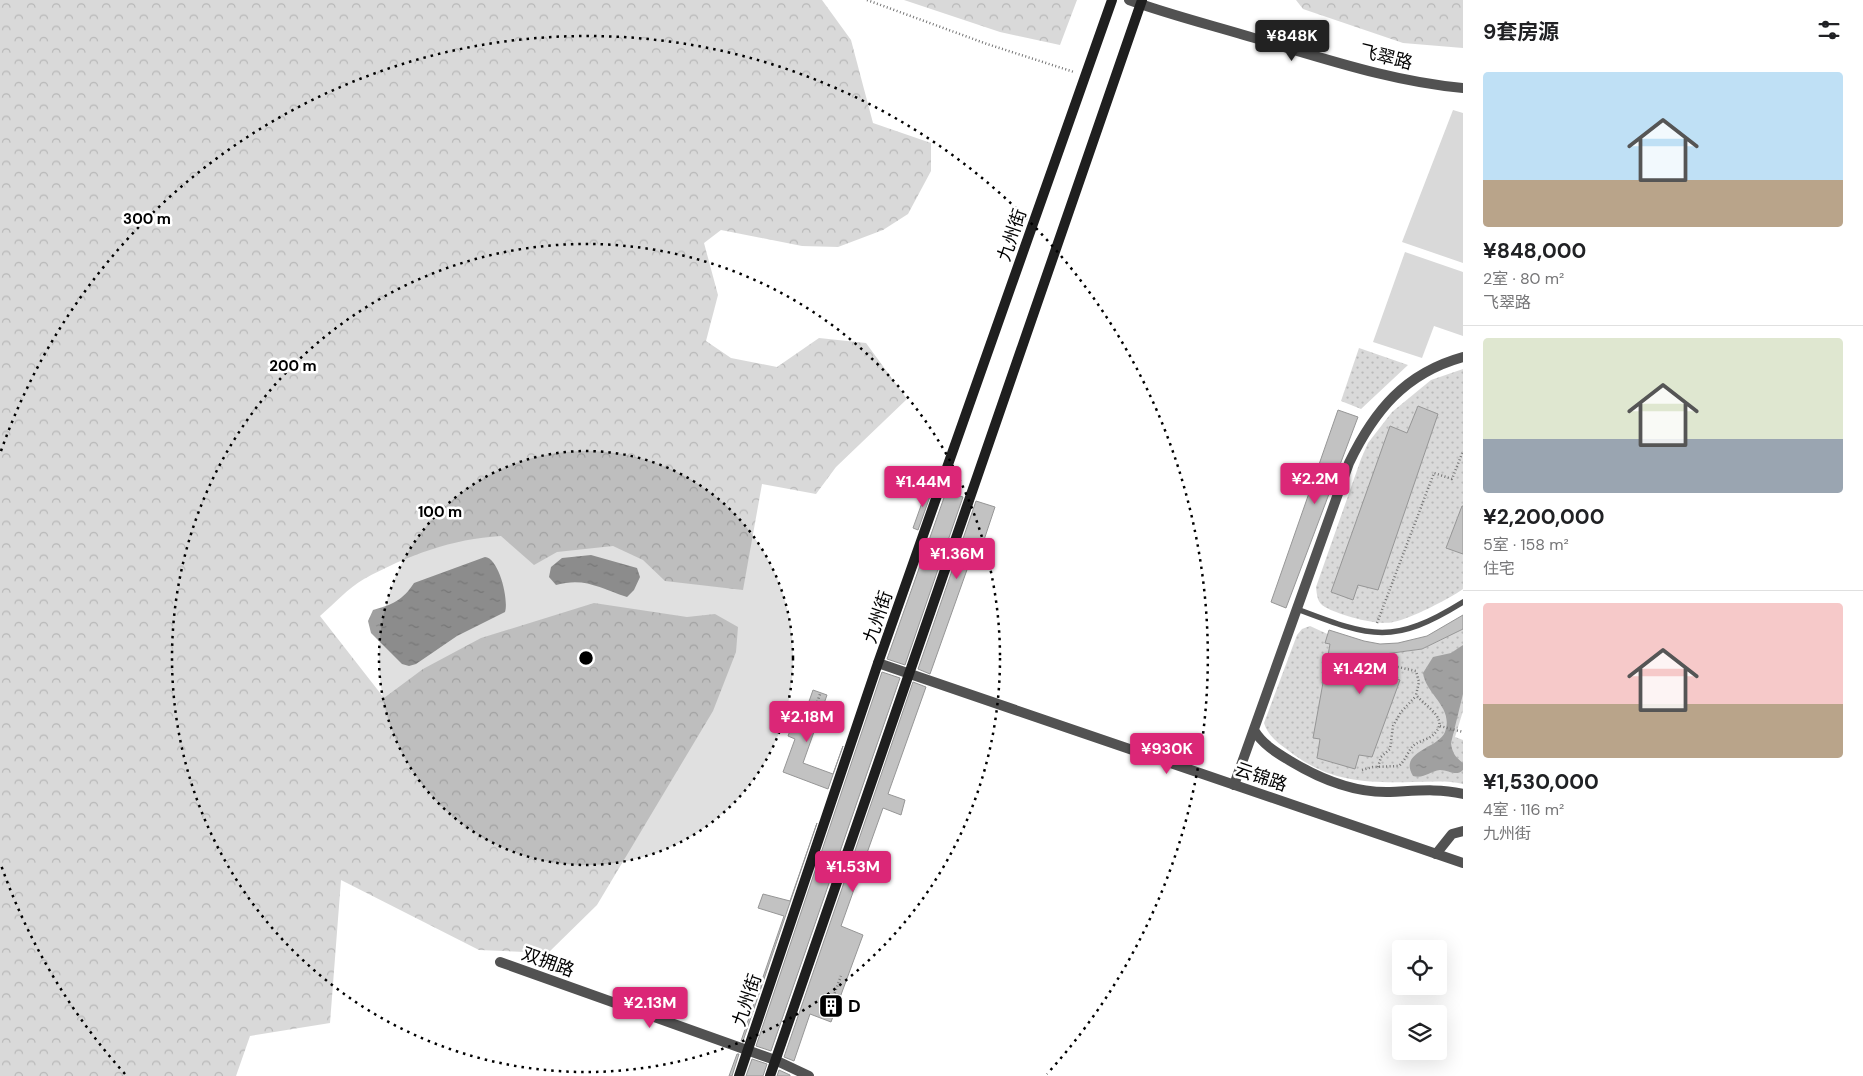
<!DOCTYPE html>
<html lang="zh">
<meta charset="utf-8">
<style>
:root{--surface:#fff;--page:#f6f6f6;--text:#202124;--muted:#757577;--line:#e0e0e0;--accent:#db2777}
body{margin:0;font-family:"DM Sans","Noto Sans SC",sans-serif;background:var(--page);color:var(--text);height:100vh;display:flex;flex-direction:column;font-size:19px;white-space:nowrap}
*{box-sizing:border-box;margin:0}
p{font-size:16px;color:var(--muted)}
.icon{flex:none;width:28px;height:28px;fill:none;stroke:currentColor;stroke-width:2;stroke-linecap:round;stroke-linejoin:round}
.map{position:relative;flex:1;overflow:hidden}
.panel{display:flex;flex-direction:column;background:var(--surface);width:400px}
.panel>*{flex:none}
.tools{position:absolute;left:1392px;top:940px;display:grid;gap:10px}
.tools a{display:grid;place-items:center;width:55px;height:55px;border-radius:5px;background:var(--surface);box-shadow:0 5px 20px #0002;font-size:25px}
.price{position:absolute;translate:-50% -42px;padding:0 11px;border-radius:5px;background:var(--accent);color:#fff;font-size:16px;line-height:32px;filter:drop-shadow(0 1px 2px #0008)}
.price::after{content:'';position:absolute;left:50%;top:30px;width:15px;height:11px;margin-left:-8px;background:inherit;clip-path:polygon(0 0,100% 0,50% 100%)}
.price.selected{background:#222;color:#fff}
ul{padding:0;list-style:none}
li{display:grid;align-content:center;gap:10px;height:265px;padding:0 20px}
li+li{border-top:1px solid var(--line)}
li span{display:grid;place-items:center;height:155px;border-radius:5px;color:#555}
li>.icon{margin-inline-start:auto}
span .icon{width:90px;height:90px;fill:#fffc;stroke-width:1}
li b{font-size:21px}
h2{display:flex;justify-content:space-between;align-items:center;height:60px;padding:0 20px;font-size:21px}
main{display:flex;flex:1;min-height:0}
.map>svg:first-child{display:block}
.grass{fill:url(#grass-dots)}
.forest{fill:url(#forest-crowns)}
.pitch{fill:#d9d9d9}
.water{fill:url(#water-ripples)}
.building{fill:#c2c2c2;stroke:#969696}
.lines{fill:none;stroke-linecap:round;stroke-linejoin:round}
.path{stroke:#747474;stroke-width:2.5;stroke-dasharray:1 2.5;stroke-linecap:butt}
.service{stroke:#525252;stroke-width:5.5}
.minor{stroke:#525252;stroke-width:10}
.tertiary{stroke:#525252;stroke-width:10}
.secondary{stroke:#1f1f1f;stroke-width:10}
.ring{fill:none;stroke:#000;stroke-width:2.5;stroke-dasharray:2.5 5}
.labels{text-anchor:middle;stroke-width:5;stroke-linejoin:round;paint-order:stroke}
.street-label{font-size:18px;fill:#000;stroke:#fff}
.poi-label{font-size:18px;font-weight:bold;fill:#000;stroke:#fff;text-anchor:start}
.centre{fill:#000;stroke:#fff;stroke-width:2.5}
.ring-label{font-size:15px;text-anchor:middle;font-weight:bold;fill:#000;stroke:#fff;stroke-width:5;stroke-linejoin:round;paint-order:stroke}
</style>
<main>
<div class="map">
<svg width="1463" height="1076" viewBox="0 0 1463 1076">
<defs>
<pattern id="grass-dots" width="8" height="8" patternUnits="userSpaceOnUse" patternTransform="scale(1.25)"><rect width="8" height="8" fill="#d9d9d9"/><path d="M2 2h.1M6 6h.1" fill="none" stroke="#b8b8b8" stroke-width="1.8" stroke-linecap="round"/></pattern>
<pattern id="forest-crowns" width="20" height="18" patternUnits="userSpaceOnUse" patternTransform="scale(1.25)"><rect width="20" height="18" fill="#d9d9d9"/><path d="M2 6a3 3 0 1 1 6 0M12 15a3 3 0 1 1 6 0" fill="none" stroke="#b8b8b8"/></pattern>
<pattern id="water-ripples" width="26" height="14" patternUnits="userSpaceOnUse" patternTransform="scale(1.25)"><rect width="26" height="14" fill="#a0a0a0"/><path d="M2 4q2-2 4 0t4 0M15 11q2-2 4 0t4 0" fill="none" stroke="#888"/></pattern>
</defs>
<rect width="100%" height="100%" fill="#fff"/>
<path class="grass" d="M1359 348 1408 365 1361 409 1341 401Z
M1463 369V589C1449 599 1410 619 1393 622 1377 626 1339 615 1325 607 1317 603 1317 595 1316 587L1361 459 1368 443 1392 412 1431 380Z
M1310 626 1360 649 1404 652 1424 648 1463 629V711L1455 737 1463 740V784C1447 780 1430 782 1413 782 1364 783 1329 782 1289 751 1278 743 1268 736 1264 723L1297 635 1302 629Z"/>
<path class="forest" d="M0 0H822L851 40 873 123 931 143V171L908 214 883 230 838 247 802 246 721 230 704 243 718 295 706 341 731 358 777 367 819 338 866 343 907 399 836 467 816 494 762 484 743 590 665 581 643 560 613 546 557 552 534 565 501 536C452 539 408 555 364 579 348 588 334 604 320 616L384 698 423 669 481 638 594 603 687 617 715 614 738 627 736 652 713 711 597 905 548 953 479 950 341 880 330 1023 250 1036 236 1076H0Z
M904 0H1077L1060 45 1000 32Z
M1296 0H1463V48L1403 43 1303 9Z"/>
<path class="pitch" d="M1453 110 1463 113V263L1402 242Z
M1405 252 1463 272V336L1434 326 1422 358 1373 342Z"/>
<path class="water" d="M591 555 637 568 640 577 634 590 627 597C599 588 585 577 556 585L549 577 551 567 562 558Z
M485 557C499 558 509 600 505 612L457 636 416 664 409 666 402 664 371 633 368 621 373 610C392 605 403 600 414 583Z
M1463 645V694L1451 743C1452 752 1455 757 1463 763V770C1456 777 1449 770 1440 770 1430 771 1424 779 1413 776 1398 751 1438 749 1445 732 1454 707 1426 695 1423 673L1433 657 1451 653Z"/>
<path class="building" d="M1418 406 1438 414 1378 590 1358 585 1353 600 1331 592 1390 426 1407 433Z
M1338 410 1358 417 1286 608 1271 602Z
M928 486 933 488 918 530 913 528Z
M946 492 963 497 905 665 887 659Z
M976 501 995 507 980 552 974 550 930 674 918 669Z
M1462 506H1463V554L1446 548Z
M1463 615V629L1422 649 1348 659 1396 673 1395 678 1400 680 1372 757 1359 755 1355 769 1317 758 1320 739 1313 738 1330 644 1325 643 1329 630 1364 641 1380 644 1398 643 1427 636Z
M882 672 900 678 771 1051 756 1046Z
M913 682 926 687 888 794 905 800 901 815 883 808 841 926 863 935 831 1022 810 1014 794 1061 784 1057Z
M813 690 827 695 803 763 833 774 843 746 828 789 783 772 795 739 788 736 799 707 806 710Z
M817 823 743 1041H741L784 916 758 908 763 894 790 901Z
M737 1054H739L732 1076H729Z
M752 1059 767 1064 763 1076H746Z
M779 1070 790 1075V1076H777Z"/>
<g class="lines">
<path class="path" d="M867 0 987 44 1074 72
M1377 623 1434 473 1452 479 1463 451
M1440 726 1463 732
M806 735 820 694
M1378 767 1381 757 1390 749 1393 726 1401 712 1416 696
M1362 770 1373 767 1399 766C1406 759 1408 752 1412 747 1417 741 1428 740 1433 735 1451 719 1426 707 1416 695L1419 682 1416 671 1398 667 1389 658 1381 657
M826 1016 841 976"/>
<path class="service" d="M1297 609C1371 637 1392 646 1463 602"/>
<path class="minor" d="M1254 730C1263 745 1277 753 1292 762 1322 780 1354 793 1390 792 1415 791 1438 788 1463 794
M1234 785 1349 463C1374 411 1405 373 1463 357
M1436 854 1452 834 1463 831"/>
<path class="tertiary" d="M1129 0C1173 16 1219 27 1264 41 1329 60 1395 82 1463 88
M878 663 1463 863
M500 962 775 1060 809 1076"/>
<path class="secondary" d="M739 1076 878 663 1112 0
M770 1076 1142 0"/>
</g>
<circle cx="586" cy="658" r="207" fill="#000" fill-opacity=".12"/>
<g class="ring">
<circle cx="586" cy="658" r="207"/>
<circle cx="586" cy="658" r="414"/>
<path d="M125 1074A621 621 0 0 1 1 865M1 451A621 621 0 1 1 1047 1074"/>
</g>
<defs>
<symbol id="building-square" viewBox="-11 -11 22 22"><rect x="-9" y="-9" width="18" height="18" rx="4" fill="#000" stroke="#fff"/><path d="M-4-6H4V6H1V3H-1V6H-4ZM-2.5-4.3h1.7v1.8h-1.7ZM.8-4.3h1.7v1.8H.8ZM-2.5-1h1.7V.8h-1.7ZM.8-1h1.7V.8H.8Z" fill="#fff"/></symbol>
</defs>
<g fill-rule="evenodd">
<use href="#building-square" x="817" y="992" width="28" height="28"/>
</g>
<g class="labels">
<g class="street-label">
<text transform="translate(1386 57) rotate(14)" y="6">飞翠路</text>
<text transform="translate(1012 235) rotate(-71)" y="6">九州街</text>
<text transform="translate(878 617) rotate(-71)" y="6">九州街</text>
<text transform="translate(1261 777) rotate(19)" y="6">云锦路</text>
<text transform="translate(548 962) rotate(20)" y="6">双拥路</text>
<text transform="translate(747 1000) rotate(-71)" y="6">九州街</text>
</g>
<g class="poi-label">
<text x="848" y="1012">D</text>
</g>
</g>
<circle cx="586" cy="658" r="8" class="centre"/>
<g class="ring-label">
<text x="147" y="224">300 m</text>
<text x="293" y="371">200 m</text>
<text x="440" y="517">100 m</text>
</g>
</svg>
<div class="tools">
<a><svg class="icon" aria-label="locate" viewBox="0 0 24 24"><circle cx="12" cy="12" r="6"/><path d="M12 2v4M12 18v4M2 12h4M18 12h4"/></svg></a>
<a><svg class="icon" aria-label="layers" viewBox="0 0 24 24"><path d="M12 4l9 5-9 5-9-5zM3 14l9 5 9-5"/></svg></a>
</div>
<b class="price selected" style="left:1292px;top:62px">¥848K</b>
<b class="price" style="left:1315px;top:505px">¥2.2M</b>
<b class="price" style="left:923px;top:508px">¥1.44M</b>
<b class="price" style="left:957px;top:580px">¥1.36M</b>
<b class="price" style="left:1360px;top:695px">¥1.42M</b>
<b class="price" style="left:807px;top:743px">¥2.18M</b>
<b class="price" style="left:1167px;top:775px">¥930K</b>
<b class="price" style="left:853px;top:893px">¥1.53M</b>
<b class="price" style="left:650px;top:1029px">¥2.13M</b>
</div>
<section class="panel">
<h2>9套房源<svg class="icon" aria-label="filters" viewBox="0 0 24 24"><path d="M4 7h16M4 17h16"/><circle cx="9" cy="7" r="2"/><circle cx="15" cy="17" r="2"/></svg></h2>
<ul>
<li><span style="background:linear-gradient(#bfe0f5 70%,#b9a48a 0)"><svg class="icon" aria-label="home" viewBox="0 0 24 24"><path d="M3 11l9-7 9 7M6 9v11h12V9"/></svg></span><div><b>¥848,000</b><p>2室 · 80 m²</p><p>飞翠路</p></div></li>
<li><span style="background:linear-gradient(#dfe7d0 65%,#9aa5b1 0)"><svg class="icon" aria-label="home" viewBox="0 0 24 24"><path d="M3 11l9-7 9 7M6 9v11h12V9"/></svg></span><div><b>¥2,200,000</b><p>5室 · 158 m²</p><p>住宅</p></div></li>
<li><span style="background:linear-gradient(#f6c9c9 65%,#b9a48a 0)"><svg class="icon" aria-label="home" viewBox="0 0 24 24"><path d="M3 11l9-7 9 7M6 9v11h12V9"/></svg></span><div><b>¥1,530,000</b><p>4室 · 116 m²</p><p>九州街</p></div></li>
</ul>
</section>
</main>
